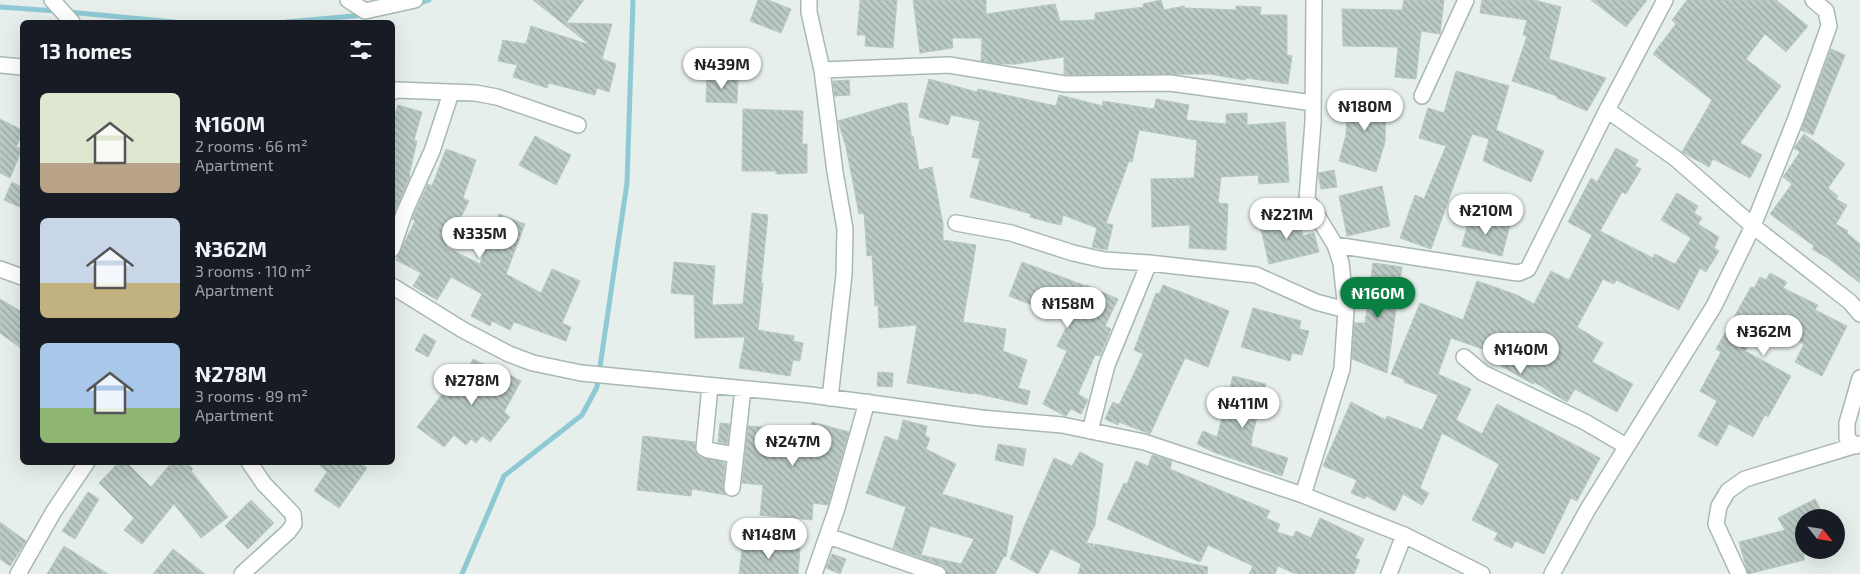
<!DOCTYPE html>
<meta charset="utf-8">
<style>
:root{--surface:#171b24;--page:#242831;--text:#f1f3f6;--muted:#9ea1a6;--accent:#0b8043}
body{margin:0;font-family:"Exo 2",sans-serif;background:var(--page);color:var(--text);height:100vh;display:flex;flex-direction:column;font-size:19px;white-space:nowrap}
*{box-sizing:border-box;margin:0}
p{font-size:16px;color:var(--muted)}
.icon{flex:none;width:28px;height:28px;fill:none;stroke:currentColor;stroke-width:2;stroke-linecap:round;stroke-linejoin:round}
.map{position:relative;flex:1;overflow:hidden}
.drawer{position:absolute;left:20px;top:20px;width:375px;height:445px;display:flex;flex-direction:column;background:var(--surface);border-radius:8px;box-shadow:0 5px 20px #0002}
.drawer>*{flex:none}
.needle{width:32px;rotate:120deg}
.fabs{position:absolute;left:1795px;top:509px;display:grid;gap:10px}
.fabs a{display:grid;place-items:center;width:50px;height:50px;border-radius:50%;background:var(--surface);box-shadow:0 5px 20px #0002;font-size:25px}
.price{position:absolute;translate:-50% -42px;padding:0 11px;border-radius:18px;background:#fff;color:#222;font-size:16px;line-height:32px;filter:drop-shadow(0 1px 2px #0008)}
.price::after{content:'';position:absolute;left:50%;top:30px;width:15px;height:11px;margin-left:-8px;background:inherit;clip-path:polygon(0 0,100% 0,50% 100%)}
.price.on{background:var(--accent);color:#fff}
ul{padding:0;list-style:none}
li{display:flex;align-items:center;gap:15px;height:125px;padding:0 20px}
li span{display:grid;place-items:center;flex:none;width:140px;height:100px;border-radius:8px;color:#555}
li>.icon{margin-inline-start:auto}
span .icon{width:60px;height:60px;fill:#fffc;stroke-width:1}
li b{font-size:21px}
h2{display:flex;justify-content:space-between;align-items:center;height:60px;padding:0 20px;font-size:21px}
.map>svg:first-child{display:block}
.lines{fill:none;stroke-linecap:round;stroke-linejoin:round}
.stream{stroke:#8ec9d4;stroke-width:5}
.building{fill:url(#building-back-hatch);stroke:#b8c9c2;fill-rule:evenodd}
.minor-casing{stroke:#a8b8b2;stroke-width:18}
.minor{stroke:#fff;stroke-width:15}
</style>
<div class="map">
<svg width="1860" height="574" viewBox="0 0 1860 574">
<defs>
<pattern id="building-back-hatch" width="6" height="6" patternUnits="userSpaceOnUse" patternTransform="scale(1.25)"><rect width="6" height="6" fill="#bbcac4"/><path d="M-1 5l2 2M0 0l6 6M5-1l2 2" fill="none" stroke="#98a6a0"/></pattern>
</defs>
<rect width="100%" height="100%" fill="#e6efeb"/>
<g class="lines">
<path class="stream" d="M417 4 429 0
M0 7 57 11
M68 12 174 22
M286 22 365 15
M462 574 504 476 582 415 597 387 627 183 633 0"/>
</g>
<path class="building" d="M533 0H584L566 23 612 24 602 59 616 64 609 92 597 88 595 95 549 83 547 88 513 77 517 65 498 61 503 40 526 44 531 26 590 45Z
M758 0H768L791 9 781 33 750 21Z
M860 0H897L893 48 865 46 866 35H857Z
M913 0H986V14L1055 4 1060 21 1095 20V13L1144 7 1143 4 1161 0 1164 10 1184 6 1185 8 1236 10V6L1261 7 1260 15H1287V55L1292 56 1288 84 1246 78 1245 80 1209 74 1066 75 1064 74V57L1015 64H999L981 61 982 38H952L953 48 920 53Z
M1404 0H1444L1440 34 1421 31 1416 79 1395 77 1398 47 1343 46 1342 9 1402 10Z
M1482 0H1534L1561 7 1549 59 1606 78 1587 111 1557 98V96L1512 81 1527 36 1523 35 1527 20 1480 13Z
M1591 0H1647L1626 27Z
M1687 0H1776L1808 26 1786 52 1765 34 1746 59 1781 86 1740 143 1762 155 1750 178 1713 159 1709 167 1682 152 1712 100 1653 54 1676 24 1672 20Z
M1831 49 1845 55 1813 135 1801 130Z
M1456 71 1509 86 1496 130 1544 151 1531 182 1483 161 1489 139 1472 134 1431 249 1400 238 1415 195 1424 199 1446 146 1419 138 1428 108 1444 113Z
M707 78 738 79 737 103 706 102Z
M929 79 977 92 978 89 1056 106 1059 95 1103 106V101L1154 109 1156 99 1189 105 1186 120 1226 124V114L1247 113V125L1285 122 1289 182 1259 184 1258 175 1221 177 1218 203 1228 204 1226 250 1189 248 1190 225 1152 227 1151 179 1194 178 1197 140 1139 130 1132 162 1129 161 1106 223 1113 225 1107 250 1092 247 1097 228 1063 215 1061 225 1051 223 1030 217 1031 214 970 197 980 159 972 157 980 121 951 115 948 125 919 117Z
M849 80 850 95 835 96 833 81Z
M1348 95 1386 97 1385 142 1376 172 1339 161 1346 135Z
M900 103H907L912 142 913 136 919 170 932 167 943 224V240L976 245 963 322 1006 329 1003 351 1027 360 1018 388 1030 391 1027 405 974 393 973 394 907 383 917 325 879 328 878 305 875 306 872 255 867 256 864 213 859 214 846 147 838 121Z
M398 105 422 112 414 140 417 141 409 175 410 176 394 213H392V123Z
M743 109 803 111 802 144H807V173L776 174V171H742Z
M0 119 22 130V134L16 147 22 149 10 178 0 173Z
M1804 134 1845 164 1828 188 1838 196 1836 199 1847 205 1836 224 1848 231 1847 233 1860 244V283L1829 259 1812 249 1814 246 1770 214 1792 184 1783 177 1800 152 1794 148Z
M535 136 571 155 556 185 519 165Z
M1616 148 1638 160 1635 166 1641 169 1626 194 1622 192 1600 231 1653 258 1655 254 1675 264 1691 238 1661 220 1677 193 1698 206 1694 213 1702 218 1698 224 1719 237 1714 248 1719 251 1706 272 1700 268 1679 310 1616 280 1614 284 1603 279 1577 327 1603 343 1592 362 1633 384 1617 412 1575 389 1567 402 1534 382 1533 384 1501 366 1506 357 1451 338 1438 374 1471 389 1456 420 1482 434 1497 404 1600 458 1577 501 1571 498 1544 554 1515 541 1512 548 1494 540 1498 533 1472 520 1499 464 1442 433 1420 488 1429 493 1422 505 1403 494 1395 511 1366 496 1365 499 1351 493 1357 480 1323 466 1351 402 1386 420 1387 416 1422 430 1438 395 1404 382 1405 380 1391 374 1420 303 1463 320 1477 281 1517 295 1534 304 1551 271 1569 280 1592 235 1568 222 1591 178 1597 182Z
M446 149 476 160 463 198 469 201 446 247 480 264 499 214 525 224 506 274 541 293 552 269 580 281 562 323 571 327 566 341 514 322 510 330 492 321 490 326 471 316 482 294 451 277 437 300 413 286 421 273 396 260 415 221 412 219 428 184 432 186Z
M1334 170 1337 187 1321 189 1318 173Z
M12 182 22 187V208L4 200Z
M1382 186 1390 226 1347 236 1339 196Z
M752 213 768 215 761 283H763L758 330 794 336 793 341 803 343 800 361 793 360 790 376 739 368 745 337 695 338 694 295 671 293 674 262 715 266 712 305 743 304Z
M1470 215 1510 225 1502 256 1462 246Z
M1298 216 1303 236 1314 233 1319 252 1269 264 1260 225Z
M1022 262 1086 286V285L1118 299 1105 326 1111 329 1100 356 1095 355 1078 394 1088 400 1081 414 1071 409 1066 416H1065L1043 404 1067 351 1057 346 1070 320 1009 296Z
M1373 263 1402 267 1387 373 1352 359 1354 323H1365Z
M1770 273 1787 282 1783 288 1818 305 1815 310 1847 326 1822 376 1795 362 1804 344 1774 329 1771 332 1759 325 1745 351 1791 376 1768 417 1765 415 1753 437 1729 424 1717 446 1698 436 1717 401 1700 391 1721 352 1716 349 1751 287 1754 288 1760 277 1766 280Z
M1163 285 1229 311 1208 367 1185 358 1150 434 1119 422 1118 425 1105 419 1113 402 1119 405 1143 354 1134 350 1156 293 1159 294Z
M0 299 22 312V349L0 333Z
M1253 308 1301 321 1299 329 1309 331 1302 355 1292 353 1290 361 1241 347Z
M424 334 436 341 428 357 415 350Z
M473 359 496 370 497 368 521 381 504 412 510 417 490 442 482 436 476 443 471 439 466 445 454 435 444 447 417 427 457 375 463 380Z
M878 372 893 373 892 387 877 386Z
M1233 376 1266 384 1251 440 1252 441 1251 446 1288 458 1282 476 1213 452 1197 444 1203 431 1217 437Z
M903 420 927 426 925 436 930 438 926 449 956 464 942 494 1013 516 1006 557 1004 556 995 574H947L945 568 941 565 893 548 906 507 866 493 885 436 898 441ZM930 526 974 539 961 564 921 555Z
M812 422 849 432 828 505 813 503 812 520 760 515 763 485 742 483 748 426 810 430Z
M720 423 730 424 727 444 718 442Z
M643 436 695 442 696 452 700 456 725 463 723 487 726 495 692 489 691 496 637 490Z
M998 444 1026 449 1023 466 995 460Z
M1080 452 1103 464 1095 525 1086 543 1093 544 1092 551 1095 544 1208 567 1207 574H1078L1081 564 1051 549 1038 574 1010 559 1054 458 1072 466Z
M1152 455 1172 461 1170 469 1270 511 1266 518 1280 524 1277 532 1293 537 1296 531 1311 538 1320 518 1364 539 1355 558 1360 560 1354 574H1296L1278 566 1275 574H1249L1253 566 1208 545 1200 562 1107 519 1124 483 1127 484 1136 461 1148 466Z
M119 462H126L151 487 172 462H185L193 469 191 471 228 517 201 538 174 504 142 544 124 530 134 518 99 483Z
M316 462H359L367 468 339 508 314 491 327 472Z
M88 492 99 499 75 539 62 531Z
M1815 499 1825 518H1804V560L1748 574 1739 542 1785 530 1778 518Z
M251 500 274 523 248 549 225 526Z
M0 522 26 541 10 566 0 559Z
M743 542 800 549 798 574H739Z
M64 546 108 574H47Z
M173 549 205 574H153Z
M832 554 846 559 840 574 826 568Z"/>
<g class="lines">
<defs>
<path id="minor" d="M52 0 72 22
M348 0 365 11 415 0
M809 0V12L822 70 835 172 845 229 844 275 830 398
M0 65 22 67
M822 70 949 65 1065 84 1170 83 1313 103
M392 92 397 90 475 93 497 97 578 125
M1422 96 1466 0
M1607 110 1675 158 1753 226 1850 302 1860 314
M956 223 1011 233 1073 253 1104 260 1149 263 1256 275 1316 302 1346 310
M1335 245 1511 272 1519 273 1528 269 1607 110 1665 0
M392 249 405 211 432 151 451 93
M0 269 22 277
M392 286 463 330 509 354 533 363 581 373 811 395 981 418 1062 425 1144 442 1303 495 1404 535 1482 574
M1464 357 1483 373 1585 422 1626 446
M710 386 704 448 708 450 735 455
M1090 431 1107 365 1149 263
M1856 446 1847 438V423L1860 378
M732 488 743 389
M1303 495 1342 369 1346 310 1341 263 1335 245 1307 199 1313 122 1314 0
M828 536 938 574
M18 574 54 511 87 462
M242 574 288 532 294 524 293 514 264 484 249 462
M814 574 837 508 867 402
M1389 574 1404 535
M1552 574 1588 509 1714 306 1753 226 1796 118 1829 26 1826 11 1813 0
M1739 574 1716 524 1719 506 1728 491 1745 479 1860 444"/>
</defs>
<use href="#minor" class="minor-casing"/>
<use href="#minor" class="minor"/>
</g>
</svg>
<div class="fabs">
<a><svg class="needle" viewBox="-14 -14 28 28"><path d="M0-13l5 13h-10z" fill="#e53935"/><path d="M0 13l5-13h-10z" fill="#9ea1a6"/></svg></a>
</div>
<b class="price" style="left:722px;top:90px">₦439M</b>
<b class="price" style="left:1365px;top:132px">₦180M</b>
<b class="price" style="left:1486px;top:236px">₦210M</b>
<b class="price" style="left:1287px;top:240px">₦221M</b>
<b class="price" style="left:480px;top:259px">₦335M</b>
<b class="price on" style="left:1378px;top:319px">₦160M</b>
<b class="price" style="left:1068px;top:329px">₦158M</b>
<b class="price" style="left:1764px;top:357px">₦362M</b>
<b class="price" style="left:1521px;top:375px">₦140M</b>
<b class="price" style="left:472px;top:406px">₦278M</b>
<b class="price" style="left:1243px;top:429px">₦411M</b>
<b class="price" style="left:793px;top:467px">₦247M</b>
<b class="price" style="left:769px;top:560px">₦148M</b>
<section class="drawer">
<h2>13 homes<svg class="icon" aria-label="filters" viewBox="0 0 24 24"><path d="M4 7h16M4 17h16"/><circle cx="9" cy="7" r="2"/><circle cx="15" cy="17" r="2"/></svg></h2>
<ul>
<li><span style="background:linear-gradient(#dfe7d0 70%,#b9a48a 0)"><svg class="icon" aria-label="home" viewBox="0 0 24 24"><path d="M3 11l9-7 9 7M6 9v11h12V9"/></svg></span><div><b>₦160M</b><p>2 rooms · 66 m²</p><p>Apartment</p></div></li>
<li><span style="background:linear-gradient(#c9d6e8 65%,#c2b280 0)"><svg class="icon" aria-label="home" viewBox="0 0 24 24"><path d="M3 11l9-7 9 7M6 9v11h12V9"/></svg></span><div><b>₦362M</b><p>3 rooms · 110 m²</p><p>Apartment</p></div></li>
<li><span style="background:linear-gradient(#a9c7e8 65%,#8fb573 0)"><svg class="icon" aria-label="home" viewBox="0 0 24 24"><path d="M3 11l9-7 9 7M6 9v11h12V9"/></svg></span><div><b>₦278M</b><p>3 rooms · 89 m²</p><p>Apartment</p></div></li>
</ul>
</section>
</div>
